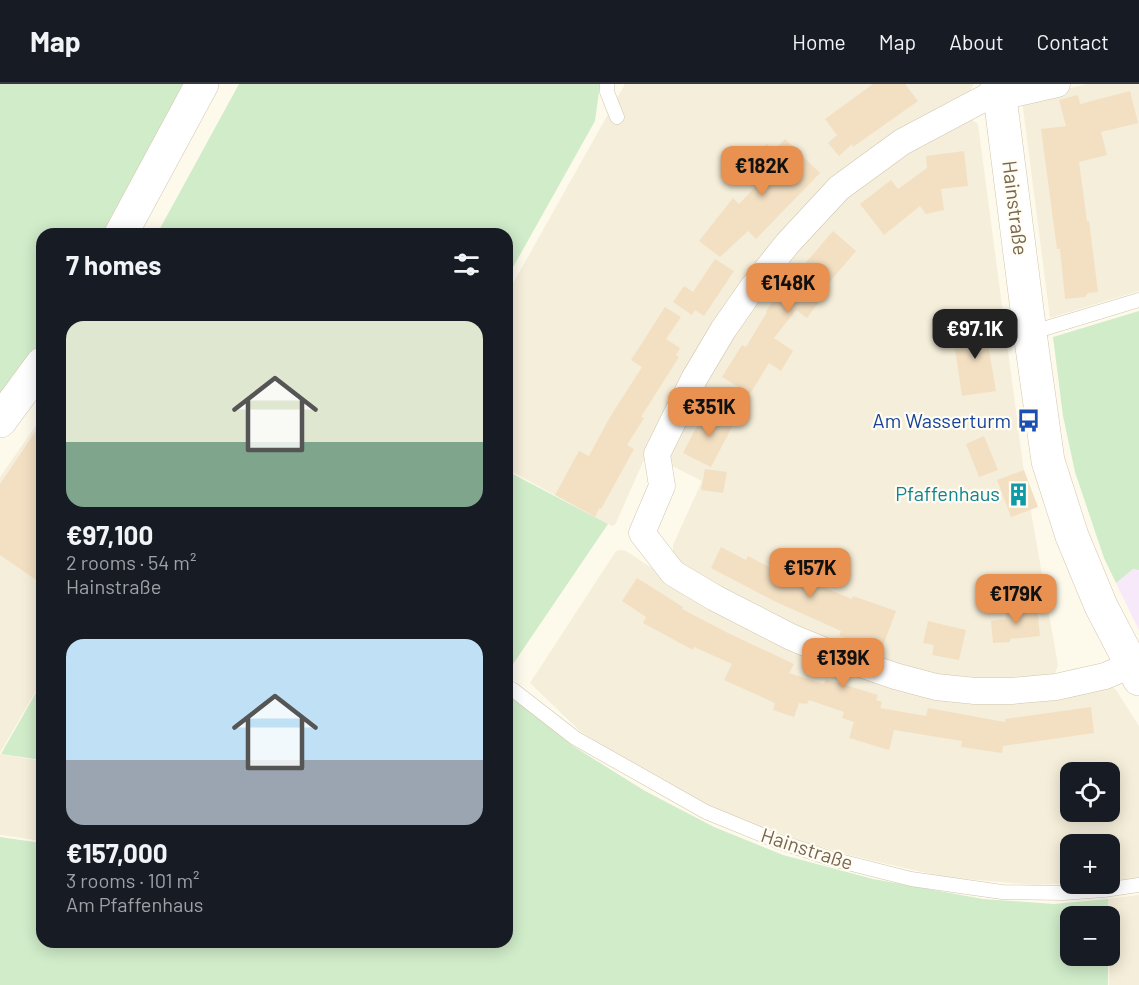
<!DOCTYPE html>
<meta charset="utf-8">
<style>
:root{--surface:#171b24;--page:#20242c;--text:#f1f3f6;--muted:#9ea1a6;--line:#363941;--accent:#e89150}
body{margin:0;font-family:Barlow,sans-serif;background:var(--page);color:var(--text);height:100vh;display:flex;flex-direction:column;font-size:22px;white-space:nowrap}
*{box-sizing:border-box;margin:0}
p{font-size:20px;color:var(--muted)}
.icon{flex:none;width:33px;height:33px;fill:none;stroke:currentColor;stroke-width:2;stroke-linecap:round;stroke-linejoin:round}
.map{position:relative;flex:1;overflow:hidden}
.details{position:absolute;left:36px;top:144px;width:477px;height:720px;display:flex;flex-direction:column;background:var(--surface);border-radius:18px;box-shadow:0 3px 15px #0003}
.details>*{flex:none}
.fabs{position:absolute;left:1060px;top:678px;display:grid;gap:12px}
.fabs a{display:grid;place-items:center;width:60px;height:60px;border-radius:12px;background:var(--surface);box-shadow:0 3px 15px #0003;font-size:30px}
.price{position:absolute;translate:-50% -51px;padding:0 14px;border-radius:12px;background:var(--accent);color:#111;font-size:20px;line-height:39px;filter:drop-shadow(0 2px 3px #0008)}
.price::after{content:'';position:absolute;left:50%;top:36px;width:18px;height:14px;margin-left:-9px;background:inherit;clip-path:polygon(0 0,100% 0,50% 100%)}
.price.current{background:#222;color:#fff}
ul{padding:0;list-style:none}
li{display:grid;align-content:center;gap:12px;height:318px;padding:0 30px}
li span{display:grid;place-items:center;height:186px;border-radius:18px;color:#555}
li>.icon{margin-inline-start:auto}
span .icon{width:108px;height:108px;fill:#fffc;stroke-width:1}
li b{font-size:26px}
h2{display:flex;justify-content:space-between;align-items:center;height:72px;padding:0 30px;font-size:26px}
header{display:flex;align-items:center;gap:36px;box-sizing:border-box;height:84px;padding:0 30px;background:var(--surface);border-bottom:2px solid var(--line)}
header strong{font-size:28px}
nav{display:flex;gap:33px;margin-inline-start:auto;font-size:21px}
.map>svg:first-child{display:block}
.residential{fill:#f5eeda;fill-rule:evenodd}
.education{fill:#f7e8fa}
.green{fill:#d0ecc9}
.building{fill:#f3e0c3}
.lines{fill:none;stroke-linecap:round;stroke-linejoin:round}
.lane-casing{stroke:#d1c5b0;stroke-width:15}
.street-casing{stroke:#d1c5b0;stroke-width:27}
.secondary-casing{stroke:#d4c6ae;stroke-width:34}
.lane{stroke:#fff;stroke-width:14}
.street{stroke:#fff;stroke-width:26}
.secondary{stroke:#fff;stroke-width:33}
.labels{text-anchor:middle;stroke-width:4.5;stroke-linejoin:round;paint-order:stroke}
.street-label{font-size:20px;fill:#7a664d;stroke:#fffdf3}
.transit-label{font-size:20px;fill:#164399;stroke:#fffdf3;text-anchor:end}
.culture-label{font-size:20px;fill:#0d838f;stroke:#fffdf3;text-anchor:end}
</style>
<header>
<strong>Map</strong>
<nav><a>Home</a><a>Map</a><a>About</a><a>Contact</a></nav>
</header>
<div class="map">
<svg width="1139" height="901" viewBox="0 0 1139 901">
<rect width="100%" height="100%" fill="#fdfaec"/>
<path class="residential" d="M625 0H973V1L970 8 847 88 650 362 616 439 613 442 610 441 507 385V210Z
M1087 0H1139V207L1050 234 1022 16Z
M968 35 972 36 978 40 1024 388 1058 581 1055 589 1047 595 973 598 893 583 764 531 680 484 673 468V461L702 397 668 380 665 369 725 258 824 130 884 81Z
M42 333V596L0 669V393Z
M621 466 626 467 696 513 890 599 1111 602 1116 606 1139 642V794L1110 798V760H1071V799L1035 801 943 793 853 772 804 758 689 714 632 680 581 648 530 599 616 467ZM1071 688H1110V728H1071Z
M0 670 42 677V757L0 751Z
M1139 811V901H1109L1110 832H1108V815Z"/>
<path class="education" d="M1133 485 1139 486V546L1116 499Z"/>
<path class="green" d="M0 0H189L110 150H42V267L0 322Z
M239 0H600L595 37 507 194V150H157Z
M1139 227V486L1133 485 1116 499 1104 474 1075 388 1063 332 1053 253Z
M507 387 608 440 507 589 523 622 573 662 645 707 714 743 783 771 873 795 983 815 1054 820 1108 815V832H1071V872H1108V901H0V753L42 759V858H507Z
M42 598V676L1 670Z"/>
<path class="building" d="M873 0H905L918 17 853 63 852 60 839 72 828 59 837 51 825 35Z
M1130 7 1138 39 1101 48 1107 71 1079 78 1087 137H1089L1098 208 1088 209 1085 213 1065 215 1060 165H1057L1041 45 1066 42 1059 16 1078 11 1080 20Z
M785 55 820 89 756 155 748 147 720 173 699 157 733 114 739 120 762 96 747 81 767 60 774 66Z
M964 67 968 102 941 105 944 126 926 130 920 122 884 151 860 120 891 96 898 105 927 84 926 72Z
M833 147 856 167 820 209 824 211 807 234 796 226 774 254 793 267 781 287 769 279 750 310 722 293 742 261 746 263 767 228 766 227 789 196 790 197Z
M715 175 734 187 704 232 695 226 692 231 673 218 684 202 693 208Z
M665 223 681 233 666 255 680 264 676 271 679 273 641 333 644 334 627 361 634 365 601 425 599 424 595 433 555 411 579 367 589 372 610 333 642 283 631 276Z
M983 231 996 307 962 312 955 265 968 263 964 234Z
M708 326 734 339 711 383 683 369 701 334 703 336Z
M42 338V500L0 471V400Z
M984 352 998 386 979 393 966 360Z
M705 385 727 388 723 409 701 406Z
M1024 386 1038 423 1011 433 997 396Z
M721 463 746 476 748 472 786 492 788 488 852 515 853 512 896 527 883 562 871 558 869 563 839 552 841 547 774 517 711 484Z
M637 494 683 523 682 525 726 548 794 580 789 589 824 600 826 595 878 611 876 616 882 618 880 624 926 632 928 624 1005 638V635L1091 623 1094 649 1003 662 1002 669 961 663 962 657 894 646 889 666 849 654 854 638 842 634 844 628 809 616 807 620 799 619 794 633 773 626 775 619 724 596 732 580 694 563 693 566 643 539 646 533 622 517Z
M1037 523 1040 552 1010 555V558L993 559 991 537 1006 535 1005 526Z
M928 537 966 546 959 576 932 571 934 561 923 559Z"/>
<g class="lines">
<defs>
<path id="lane" d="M607 0V8L617 33
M1030 249 1139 216
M512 605 575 654 706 728 777 757 832 775 911 795 1002 808 1063 809 1104 806 1139 801"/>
<path id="street" d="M998 7 902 58 839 104 787 160 753 203 723 246 694 295 657 370 662 402 642 449 673 489 715 514 791 553 837 572 895 592 936 603 975 607H1011L1056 603 1105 592 1131 581
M1000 13 1057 0"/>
<path id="secondary" d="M997 0 1000 13 1030 249 1048 377 1072 452 1101 522 1139 595
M121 150 202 0
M0 337 42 280"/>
</defs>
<use href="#lane" class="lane-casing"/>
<use href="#street" class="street-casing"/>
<use href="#secondary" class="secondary-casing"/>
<use href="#lane" class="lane"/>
<use href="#street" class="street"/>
<use href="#secondary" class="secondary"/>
</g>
<defs>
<symbol id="bus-bare" viewBox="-9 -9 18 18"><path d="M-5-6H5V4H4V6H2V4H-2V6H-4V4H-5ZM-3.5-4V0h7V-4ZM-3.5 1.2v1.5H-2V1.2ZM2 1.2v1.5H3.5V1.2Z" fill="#1a4fb4" stroke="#fffdf3" stroke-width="2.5" paint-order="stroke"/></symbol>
<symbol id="building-bare" viewBox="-9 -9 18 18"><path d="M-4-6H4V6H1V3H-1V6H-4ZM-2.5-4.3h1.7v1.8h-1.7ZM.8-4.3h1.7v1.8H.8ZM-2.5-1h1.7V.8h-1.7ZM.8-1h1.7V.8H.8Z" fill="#0f9aa8" stroke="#fffdf3" stroke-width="2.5" paint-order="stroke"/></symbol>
</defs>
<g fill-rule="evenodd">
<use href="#bus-bare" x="1012" y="320" width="33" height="33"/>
<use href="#building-bare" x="1002" y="394" width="33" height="33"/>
</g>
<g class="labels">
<g class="street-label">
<text transform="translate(1015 124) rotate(83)" y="7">Hainstraße</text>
<text transform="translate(807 765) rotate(18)" y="7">Hainstraße</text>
</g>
<g class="transit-label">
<text x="1011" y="344">Am Wasserturm</text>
</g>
<g class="culture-label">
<text x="1000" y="417">Pfaffenhaus</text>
</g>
</g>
</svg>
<div class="fabs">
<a><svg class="icon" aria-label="locate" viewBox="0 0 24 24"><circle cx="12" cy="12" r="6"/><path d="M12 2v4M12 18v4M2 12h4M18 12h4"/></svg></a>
<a>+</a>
<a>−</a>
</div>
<b class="price" style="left:762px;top:113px">€182K</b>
<b class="price" style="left:788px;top:230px">€148K</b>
<b class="price current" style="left:975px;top:276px">€97.1K</b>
<b class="price" style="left:709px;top:354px">€351K</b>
<b class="price" style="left:810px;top:515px">€157K</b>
<b class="price" style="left:1016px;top:541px">€179K</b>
<b class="price" style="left:843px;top:605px">€139K</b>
<section class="details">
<h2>7 homes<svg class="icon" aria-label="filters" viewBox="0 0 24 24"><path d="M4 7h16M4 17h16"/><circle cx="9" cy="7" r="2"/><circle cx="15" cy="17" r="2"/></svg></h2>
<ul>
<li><span style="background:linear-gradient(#dfe7d0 65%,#7fa58c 0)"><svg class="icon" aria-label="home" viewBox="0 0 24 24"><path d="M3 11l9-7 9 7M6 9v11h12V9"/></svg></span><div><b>€97,100</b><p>2 rooms · 54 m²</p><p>Hainstraße</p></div></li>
<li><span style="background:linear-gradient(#bfe0f5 65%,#9aa5b1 0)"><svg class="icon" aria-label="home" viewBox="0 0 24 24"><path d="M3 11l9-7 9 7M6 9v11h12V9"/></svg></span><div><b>€157,000</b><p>3 rooms · 101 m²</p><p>Am Pfaffenhaus</p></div></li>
</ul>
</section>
</div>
